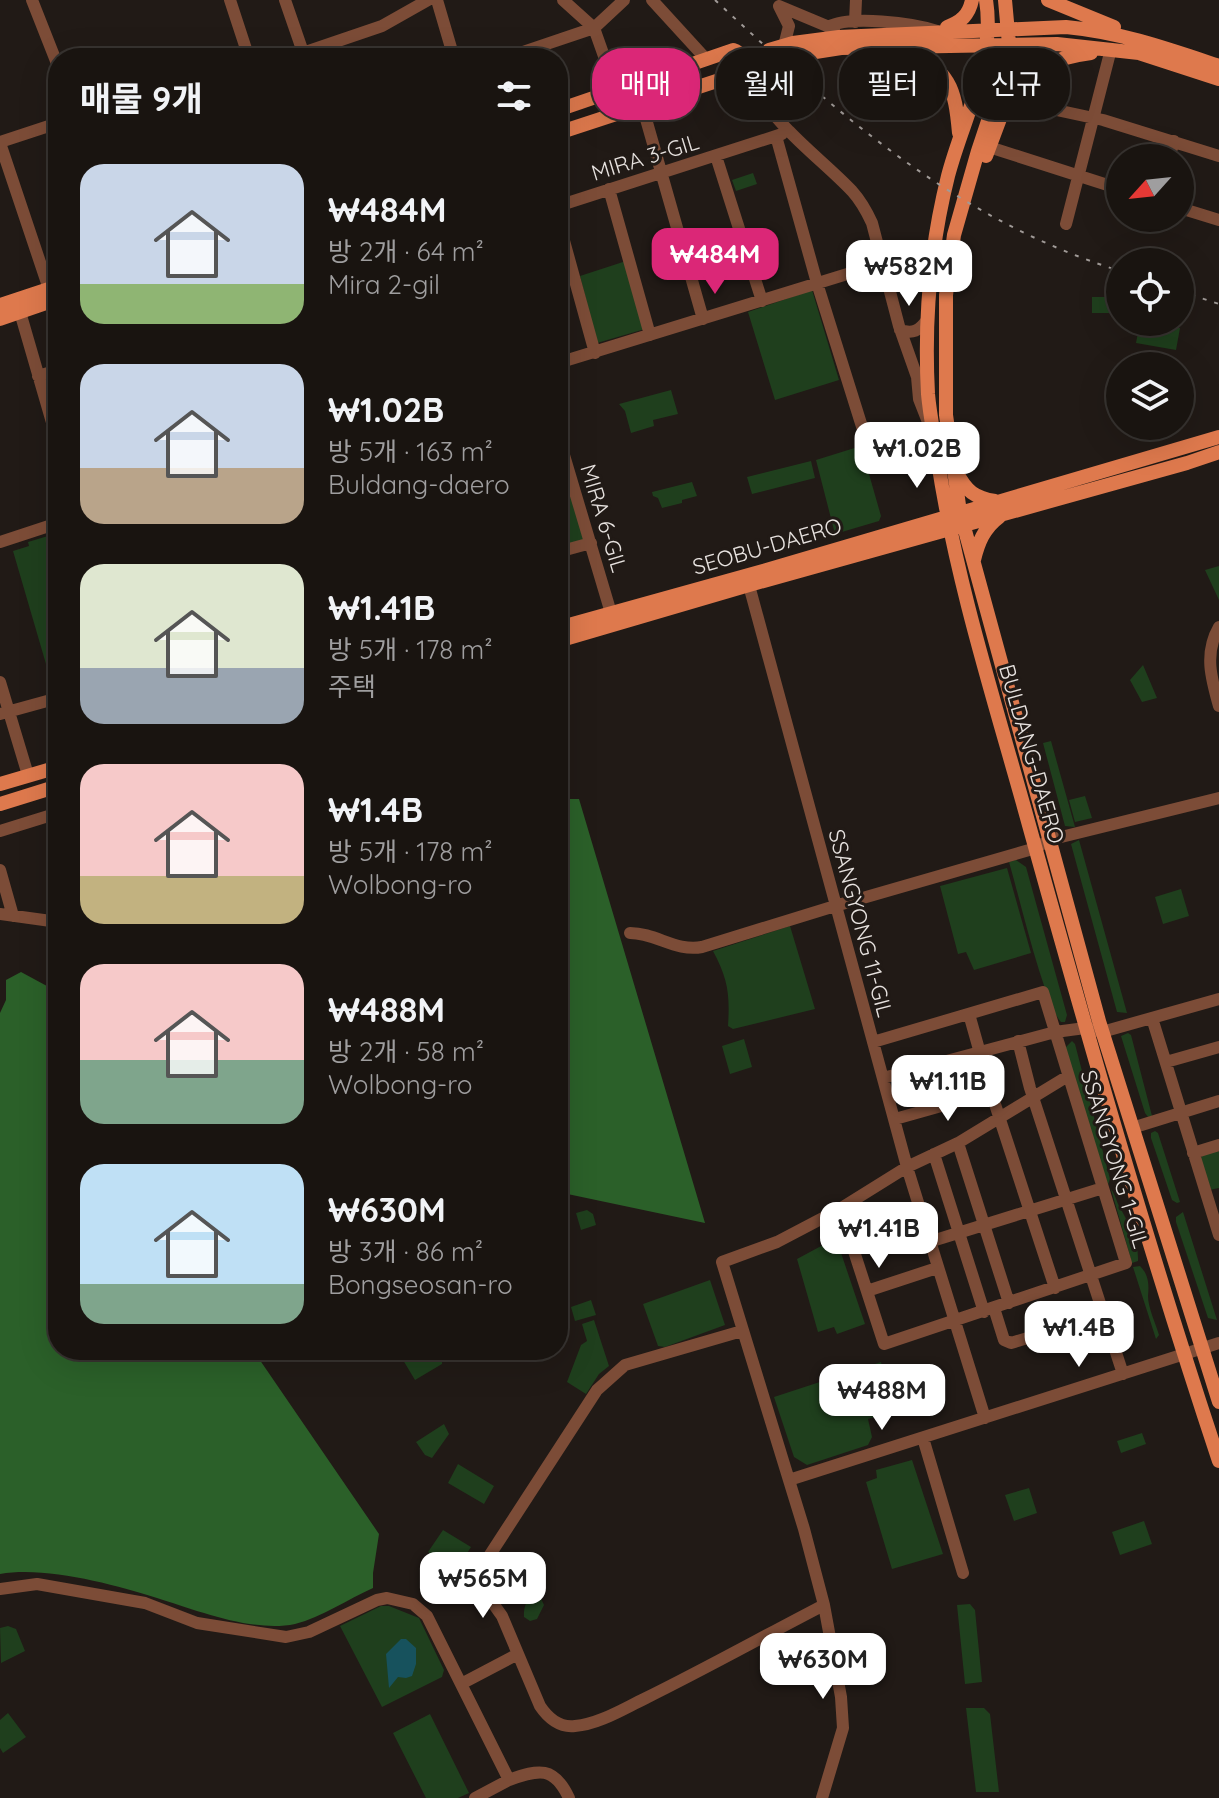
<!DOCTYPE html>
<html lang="ko">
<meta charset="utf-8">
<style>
:root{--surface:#191410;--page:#221d19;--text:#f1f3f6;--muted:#9f9e9f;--line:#373330;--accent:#db2777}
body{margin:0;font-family:Quicksand,"Noto Sans KR",sans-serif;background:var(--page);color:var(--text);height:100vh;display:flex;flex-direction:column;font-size:30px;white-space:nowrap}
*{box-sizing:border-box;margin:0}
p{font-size:26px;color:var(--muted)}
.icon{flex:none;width:44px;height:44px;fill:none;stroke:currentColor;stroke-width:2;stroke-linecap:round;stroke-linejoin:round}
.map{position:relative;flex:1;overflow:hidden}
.side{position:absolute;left:48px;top:48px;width:520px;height:1312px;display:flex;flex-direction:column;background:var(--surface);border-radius:32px;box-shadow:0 8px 32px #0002,0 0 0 2px var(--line)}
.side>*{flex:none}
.banner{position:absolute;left:592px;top:48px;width:506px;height:72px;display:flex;gap:16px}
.needle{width:52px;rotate:243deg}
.buttons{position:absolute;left:1106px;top:144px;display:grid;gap:16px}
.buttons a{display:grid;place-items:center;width:88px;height:88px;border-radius:50%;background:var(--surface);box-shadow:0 8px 32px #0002,0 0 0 2px var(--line);font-size:40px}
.price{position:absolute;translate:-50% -68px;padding:0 18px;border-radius:16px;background:#fff;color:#222;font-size:26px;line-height:52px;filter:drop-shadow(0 2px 4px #0008)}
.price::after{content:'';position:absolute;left:50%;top:48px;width:24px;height:18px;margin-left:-12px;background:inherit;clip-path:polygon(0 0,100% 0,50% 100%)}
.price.current{background:var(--accent);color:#fff}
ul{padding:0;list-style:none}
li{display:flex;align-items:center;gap:24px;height:200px;padding:0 32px}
li span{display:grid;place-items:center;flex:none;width:224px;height:160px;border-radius:24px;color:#555}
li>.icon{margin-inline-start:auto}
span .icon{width:96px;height:96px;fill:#fffc;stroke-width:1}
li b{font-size:34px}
h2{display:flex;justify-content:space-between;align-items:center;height:96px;padding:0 32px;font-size:34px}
.pill{padding:0 28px;border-radius:32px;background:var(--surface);box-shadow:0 8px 32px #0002,0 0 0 2px var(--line);font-size:28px;line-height:72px}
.pill.current{background:var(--accent);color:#fff}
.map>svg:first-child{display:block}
.green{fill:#1f3f1d}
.forest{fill:#2b6029}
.water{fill:#17525d}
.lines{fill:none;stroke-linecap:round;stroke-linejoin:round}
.major-tunnel{stroke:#3f3834;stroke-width:14;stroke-dasharray:14 7;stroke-linecap:butt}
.minor{stroke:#7c4c37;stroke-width:12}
.major{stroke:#de794d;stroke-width:14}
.rail{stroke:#a09a97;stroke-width:2;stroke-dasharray:4 8;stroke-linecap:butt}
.labels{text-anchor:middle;stroke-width:6;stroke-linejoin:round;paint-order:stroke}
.street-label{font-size:22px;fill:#e8e3e0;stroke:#211a16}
</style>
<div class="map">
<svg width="1219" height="1798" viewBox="0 0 1219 1798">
<rect width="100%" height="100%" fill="#211a16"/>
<path class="green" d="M753 173 757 184 736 191 732 180Z
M626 261 645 329 597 343 580 276Z
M812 290 839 380 775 400 748 312Z
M1092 297H1120V313H1092Z
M1140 322 1180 328 1176 350 1136 343Z
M671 390 678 414 653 420 654 426 631 433 625 411 619 404Z
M861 446 881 516 879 521 835 534 816 460Z
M811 461 815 478 752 494 747 477Z
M567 474 584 541 558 548V477Z
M692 482 697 496 682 500V503L662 508 658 498 653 496 652 492Z
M58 533V661L46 664 13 551 29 546 28 542Z
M1219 566V600L1205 570Z
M1143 665 1157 698 1142 702 1130 680Z
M1051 741 1075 827 1065 826 1043 743Z
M1085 796 1092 818 1075 822 1069 800Z
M1079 840 1127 1013 1117 1012 1071 844Z
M1016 860 1026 867 1067 1015 1065 1022H1061C1044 1004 1018 892 1009 862Z
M1007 868 1031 953 974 970 966 952 958 954 940 886Z
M1181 889 1189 916 1163 924 1155 897Z
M790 926 815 1009 733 1029 728 1026C730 994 728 979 713 951Z
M1128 1033 1131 1035 1152 1116 1148 1117 1145 1113 1121 1036Z
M744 1039 752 1067 730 1074 722 1046Z
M1072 1041 1075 1044 1110 1179 1108 1185 1064 1049Z
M1155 1131 1158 1133 1180 1202 1177 1203 1172 1200 1151 1138V1133Z
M1219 1149V1188L1209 1190 1199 1162 1202 1156Z
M1111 1189C1115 1194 1116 1200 1119 1206 1128 1222 1139 1241 1138 1261L1132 1263Z
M587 1210 593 1214 596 1225 581 1230 576 1213Z
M1183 1212 1217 1320 1208 1318 1176 1222V1217Z
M836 1238 865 1324 837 1334 834 1327 818 1332 797 1259Z
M1140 1266C1149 1275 1149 1285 1148 1296 1148 1308 1156 1324 1159 1335L1156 1339 1133 1267Z
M710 1280 725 1325 665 1347 658 1346 643 1304Z
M591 1300 596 1315 575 1321 571 1307Z
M594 1320 609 1366 599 1374 586 1394 567 1382 581 1345 587 1341 582 1324Z
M405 1352 442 1356V1364L415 1380 400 1355Z
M881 1362 895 1411 868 1419 872 1437 868 1445 807 1465 794 1457 774 1397Z
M444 1424 449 1434 432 1458 425 1455 416 1442Z
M1142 1433 1146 1444 1121 1453 1117 1441Z
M912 1460 943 1554 892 1569 866 1482 877 1478 876 1470Z
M458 1464 494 1486 484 1504 448 1483Z
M1029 1488 1037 1513 1014 1521 1005 1495Z
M1144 1521 1152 1544 1120 1555 1112 1532Z
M443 1530 471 1547 456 1571 428 1552Z
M524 1564 533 1583 516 1591 507 1572Z
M537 1590 544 1605 537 1619 530 1621 524 1617C523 1606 528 1597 537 1590Z
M970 1604 975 1610 982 1682 965 1684 957 1605Z
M381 1606H389L419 1618 444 1670 442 1677 382 1707 340 1626Z
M8 1626 16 1629 25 1651 1 1663 0 1628Z
M966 1708H984L990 1714 999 1792H976Z
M8 1713 26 1737 3 1753 0 1748V1720Z
M430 1714 469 1793 458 1798H426L393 1733Z"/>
<path class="forest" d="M558 799H579L705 1223 558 1192Z
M21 972 58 992V1350H253L379 1534 373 1573V1588C348 1599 322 1617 295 1624 253 1633 196 1610 157 1598 112 1584 46 1566 0 1574V1013L6 1000V980Z"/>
<path class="water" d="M401 1639H406L416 1648V1664L412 1676 406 1678 398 1677 389 1688 386 1654Z"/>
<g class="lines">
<path class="major-tunnel" d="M740 67 777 58"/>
<path class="minor" d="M32 0 58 66
M230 0 249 58
M285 0 305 58
M437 0 454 58
M563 0 594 28 616 90
M652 0 706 59
M779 6 834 29
M779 6 789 26 784 46
M855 22 856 0
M828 27C850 15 913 23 937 31
M288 58 382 26 428 0
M505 58 594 28 624 0
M731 76C755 85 771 114 789 131 809 152 832 170 852 191 861 201 867 212 872 223L899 326 917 377 919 399 928 422
M1042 104 1047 108 1103 120 1219 156
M642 105 703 319
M776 136 817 283 874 465 935 445
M0 142 58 123
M0 143 49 289
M989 147 1120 189
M716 156 762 301
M1169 158 1174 141
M609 189 650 335
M558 206 782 134
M1180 208 1219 220
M558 219 595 353
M1066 224 1111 49
M20 312 58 443
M900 330C913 334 919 331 927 320
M558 363 883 263
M38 376 58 370
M558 435 611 613
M0 542 58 523
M558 552 591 543
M747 578 907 1167 985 1418
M1219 627C1204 653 1211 678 1219 706
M0 682 28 775
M0 714 58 698
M52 815 58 838
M0 831 58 813
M0 870 13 916
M0 914 58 922
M630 933C656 933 676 952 702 947L835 906 1036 848 1049 840 1219 798
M969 1014 991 1092 1055 1288
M1152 1018 1219 1235
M1018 1041 1030 1088 1123 1374
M1166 1062 1219 1047
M883 1078 1055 1032 1085 1028 1102 1032 1219 999
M895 1119 991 1092
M1132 1128 1219 1101
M958 1143 1009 1303
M1193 1153 1219 1145
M934 1154 984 1312
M840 1208 884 1344 1126 1263 1043 992 873 1042
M851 1240 922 1217
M929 1242 1103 1188
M867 1291 937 1268
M994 1308 1004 1340 1011 1343 1103 1315
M742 1331 625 1365 597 1390 482 1567V1588L502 1616 540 1706C548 1718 560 1728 575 1726 599 1724 623 1709 644 1699 705 1669 764 1636 824 1605
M923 1438 963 1573
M789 1480 1219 1343
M0 1589 37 1584 145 1603 197 1623 286 1637 309 1632 377 1600 387 1598 413 1604 427 1616 461 1684
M518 1654 461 1684 509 1780C539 1769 554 1766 569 1798
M475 1798 509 1780
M822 1798 843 1728 841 1697 824 1605 804 1529 722 1262 777 1242 838 1210 907 1167 958 1143 1068 1076"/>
<path class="major" d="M986 0C996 62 963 118 948 176 930 248 924 320 928 394 930 417 935 439 938 462 956 579 992 693 1024 807 1085 1027 1147 1245 1219 1461
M1005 0 1010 55 978 151 954 235 946 295V415L960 512 1099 1021 1219 1402
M1048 0 1114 27
M947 27C961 22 969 15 972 0
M769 50 793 43 839 37 1066 27C1120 32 1168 49 1219 66
M905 52C950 70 955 87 959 133
M777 58 841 48 1057 44 1139 53 1219 79
M1010 100C1033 68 1052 58 1091 53
M558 110 733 50C742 53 743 59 745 67L741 73 558 133
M986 156 1004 108 1014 69
M0 305 58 286
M0 319 58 299
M957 473C966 491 975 498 995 501
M974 560C978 543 984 528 999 517
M558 628 763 571 1219 437
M558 641 749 585 1187 463 1219 452
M0 784 58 767
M0 804 58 786"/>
<path class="rail" d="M715 0C839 115 955 219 1120 271
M1180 291 1219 304"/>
</g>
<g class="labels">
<g class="street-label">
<text transform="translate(645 157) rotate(-17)" y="8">MIRA 3-GIL</text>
<text transform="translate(604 518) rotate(73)" y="8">MIRA 6-GIL</text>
<text transform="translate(767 546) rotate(-16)" y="8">SEOBU-DAERO</text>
<text transform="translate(1032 754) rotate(74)" y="8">BULDANG-DAERO</text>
<text transform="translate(861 923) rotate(75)" y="8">SSANGYONG 11-GIL</text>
<text transform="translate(1115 1159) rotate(73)" y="8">SSANGYONG 1-GIL</text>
</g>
</g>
</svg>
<div class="buttons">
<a><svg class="needle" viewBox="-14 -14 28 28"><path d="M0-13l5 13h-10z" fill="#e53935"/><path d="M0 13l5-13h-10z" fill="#9f9e9f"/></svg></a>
<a><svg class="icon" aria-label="locate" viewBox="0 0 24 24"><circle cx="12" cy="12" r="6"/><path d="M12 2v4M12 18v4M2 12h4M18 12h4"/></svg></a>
<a><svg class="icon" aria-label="layers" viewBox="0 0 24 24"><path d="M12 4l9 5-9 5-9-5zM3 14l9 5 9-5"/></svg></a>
</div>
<b class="price current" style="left:715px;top:296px">₩484M</b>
<b class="price" style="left:909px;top:308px">₩582M</b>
<b class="price" style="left:917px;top:490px">₩1.02B</b>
<b class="price" style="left:948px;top:1123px">₩1.11B</b>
<b class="price" style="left:879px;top:1270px">₩1.41B</b>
<b class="price" style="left:1079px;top:1369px">₩1.4B</b>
<b class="price" style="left:882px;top:1432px">₩488M</b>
<b class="price" style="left:483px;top:1620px">₩565M</b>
<b class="price" style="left:823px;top:1701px">₩630M</b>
<div class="banner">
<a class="pill current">매매</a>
<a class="pill">월세</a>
<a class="pill">필터</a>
<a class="pill">신규</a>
</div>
<section class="side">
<h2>매물 9개<svg class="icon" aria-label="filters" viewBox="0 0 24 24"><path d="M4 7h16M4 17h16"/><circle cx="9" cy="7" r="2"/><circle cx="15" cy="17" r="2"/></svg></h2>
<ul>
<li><span style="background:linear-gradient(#c9d6e8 75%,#8fb573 0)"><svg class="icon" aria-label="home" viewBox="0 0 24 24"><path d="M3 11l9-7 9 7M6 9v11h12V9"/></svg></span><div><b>₩484M</b><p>방 2개 · 64 m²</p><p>Mira 2-gil</p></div></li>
<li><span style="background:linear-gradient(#c9d6e8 65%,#b9a48a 0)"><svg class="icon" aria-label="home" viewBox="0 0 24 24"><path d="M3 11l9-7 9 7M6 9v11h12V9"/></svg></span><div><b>₩1.02B</b><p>방 5개 · 163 m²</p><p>Buldang-daero</p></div></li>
<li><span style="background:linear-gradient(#dfe7d0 65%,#9aa5b1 0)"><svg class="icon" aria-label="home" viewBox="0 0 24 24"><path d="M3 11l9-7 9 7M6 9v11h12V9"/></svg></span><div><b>₩1.41B</b><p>방 5개 · 178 m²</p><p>주택</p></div></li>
<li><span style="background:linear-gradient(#f6c9c9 70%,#c2b280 0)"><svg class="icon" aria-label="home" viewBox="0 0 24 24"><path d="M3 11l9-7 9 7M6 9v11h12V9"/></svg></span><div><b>₩1.4B</b><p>방 5개 · 178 m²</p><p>Wolbong-ro</p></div></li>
<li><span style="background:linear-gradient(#f6c9c9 60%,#7fa58c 0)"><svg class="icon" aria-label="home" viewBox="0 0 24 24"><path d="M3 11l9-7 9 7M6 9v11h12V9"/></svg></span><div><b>₩488M</b><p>방 2개 · 58 m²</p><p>Wolbong-ro</p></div></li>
<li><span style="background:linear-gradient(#bfe0f5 75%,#7fa58c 0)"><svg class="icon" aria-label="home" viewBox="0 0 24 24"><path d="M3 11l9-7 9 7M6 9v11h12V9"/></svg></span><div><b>₩630M</b><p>방 3개 · 86 m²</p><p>Bongseosan-ro</p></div></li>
</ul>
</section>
</div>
